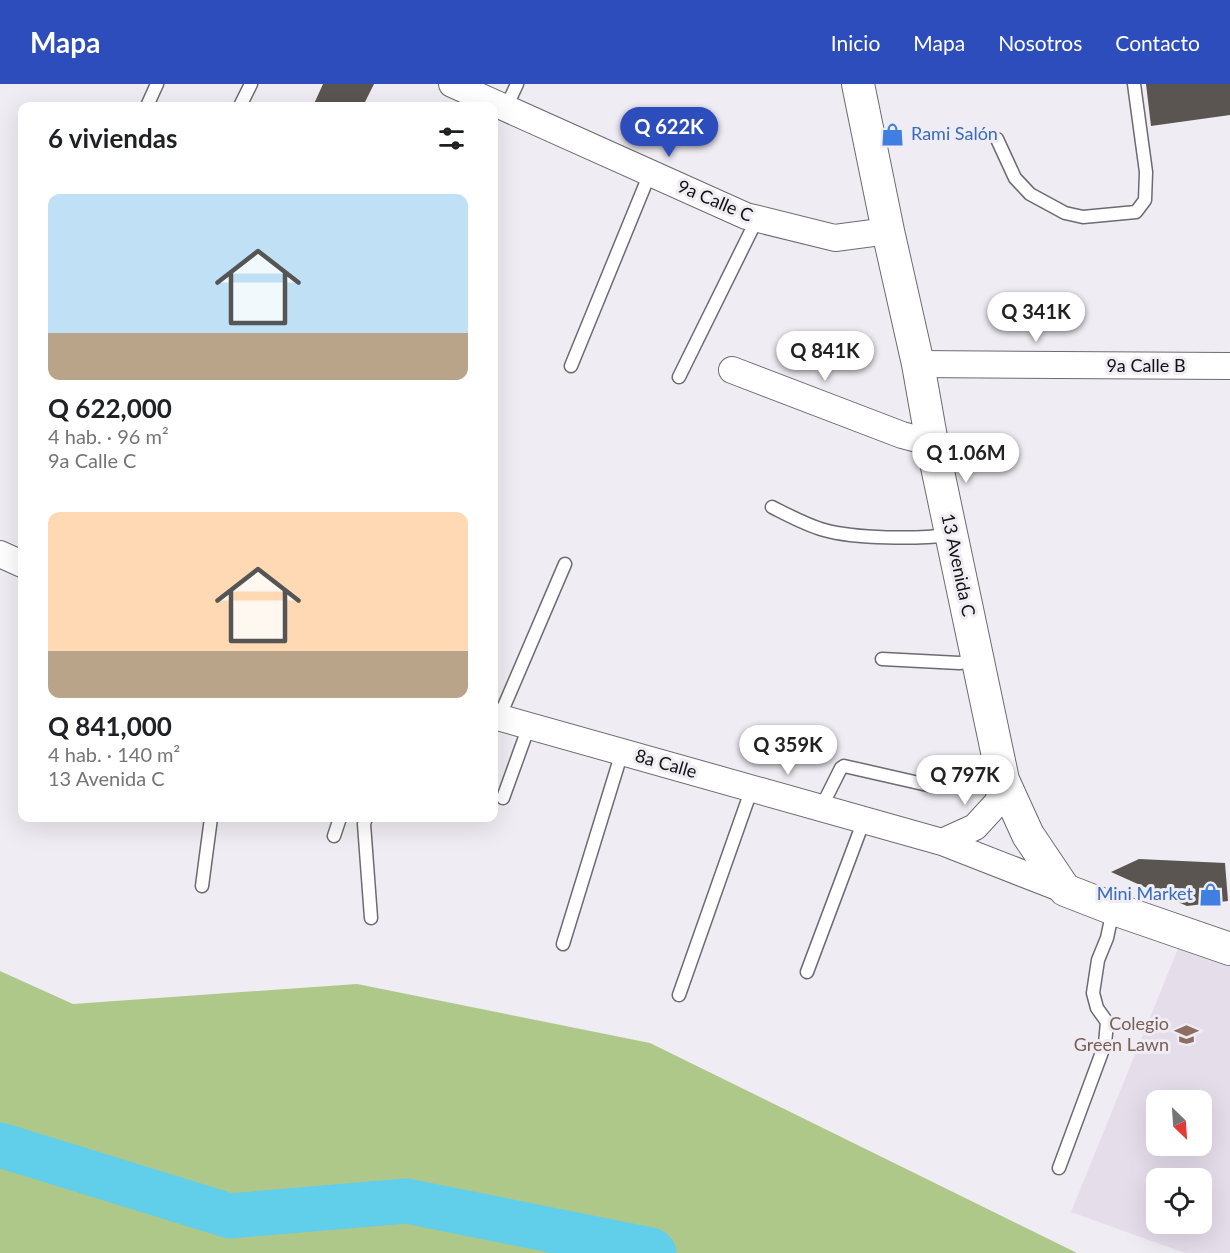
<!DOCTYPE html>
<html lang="es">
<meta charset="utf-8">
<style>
:root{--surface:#fff;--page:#f6f6f6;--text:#202124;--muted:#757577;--accent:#2d4dbd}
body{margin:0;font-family:Lato,sans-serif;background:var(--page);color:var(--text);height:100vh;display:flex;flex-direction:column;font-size:22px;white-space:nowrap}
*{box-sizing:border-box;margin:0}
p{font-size:20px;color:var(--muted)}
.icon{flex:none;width:33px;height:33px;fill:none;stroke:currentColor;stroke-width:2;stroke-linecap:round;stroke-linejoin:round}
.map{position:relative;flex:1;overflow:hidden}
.side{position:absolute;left:18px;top:18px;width:480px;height:720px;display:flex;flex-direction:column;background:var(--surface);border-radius:12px;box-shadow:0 6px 24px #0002}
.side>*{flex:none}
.needle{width:39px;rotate:155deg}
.buttons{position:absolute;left:1146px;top:1006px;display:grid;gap:12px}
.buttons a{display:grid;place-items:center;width:66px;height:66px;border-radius:12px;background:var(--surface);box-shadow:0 6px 24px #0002;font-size:30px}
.price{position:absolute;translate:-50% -51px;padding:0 14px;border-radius:21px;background:#fff;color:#222;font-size:20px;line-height:39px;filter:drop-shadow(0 2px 3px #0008)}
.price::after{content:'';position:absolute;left:50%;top:36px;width:18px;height:14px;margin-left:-9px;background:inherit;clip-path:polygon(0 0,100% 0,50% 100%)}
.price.active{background:var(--accent);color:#fff}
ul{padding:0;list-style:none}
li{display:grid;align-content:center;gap:12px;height:318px;padding:0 30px}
li span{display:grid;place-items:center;height:186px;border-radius:12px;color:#555}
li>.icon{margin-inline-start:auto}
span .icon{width:108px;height:108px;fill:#fffc;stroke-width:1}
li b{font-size:26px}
h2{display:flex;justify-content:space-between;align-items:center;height:72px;padding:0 30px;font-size:26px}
header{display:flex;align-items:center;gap:36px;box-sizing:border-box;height:84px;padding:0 30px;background:var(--accent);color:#fff}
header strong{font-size:28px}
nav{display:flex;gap:33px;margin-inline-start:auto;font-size:21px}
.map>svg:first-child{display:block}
.built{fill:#e5ddea;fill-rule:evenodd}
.green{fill:#aec88a}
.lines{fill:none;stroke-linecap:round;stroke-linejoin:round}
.river{stroke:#61ceea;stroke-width:45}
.building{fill:#5a5551}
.service-casing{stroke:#6d6a70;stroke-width:15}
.minor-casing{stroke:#6d6a70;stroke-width:28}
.tertiary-casing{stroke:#6d6a70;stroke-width:34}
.service{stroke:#fff;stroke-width:12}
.minor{stroke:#fff;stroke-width:26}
.tertiary{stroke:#fff;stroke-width:32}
.labels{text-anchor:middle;stroke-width:6;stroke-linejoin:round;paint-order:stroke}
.shop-label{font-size:18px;fill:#366cbe;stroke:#f0ecf3;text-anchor:start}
.street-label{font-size:18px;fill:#121113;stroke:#f0ecf3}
.education-label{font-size:18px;fill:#785e54;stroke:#f0ecf3;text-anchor:end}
</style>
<header>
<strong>Mapa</strong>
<nav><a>Inicio</a><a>Mapa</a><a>Nosotros</a><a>Contacto</a></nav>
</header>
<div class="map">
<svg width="1230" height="1169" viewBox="0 0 1230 1169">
<rect width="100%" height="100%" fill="#f0ecf3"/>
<path class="built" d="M1180 860 1230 883V1169H1185L1071 1128ZM1156 1017H1202V1062H1156ZM1156 1095H1202V1140H1156Z"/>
<path class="green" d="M0 887 73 920 357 900 650 959 1077 1169H0Z"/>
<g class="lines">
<path class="river" d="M0 1061 230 1132 406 1117 651 1166 654 1169"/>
</g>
<path class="building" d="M323 0H374L363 22H313Z
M1146 0H1230V31L1151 42Z
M898 41 901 56 889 59 885 44Z
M1139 775 1225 779 1228 817 1187 822 1111 788Z"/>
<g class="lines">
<defs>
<path id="service" d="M147 22 157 0
M240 22 251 0
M506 24 517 0
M997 55 1015 94 1030 110 1065 129 1083 133 1136 128 1145 116 1146 88 1134 0
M571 282 650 89
M679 293 757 135
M772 423C788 431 806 441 824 446 856 455 917 455 950 451
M882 575 959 579 977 577
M499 634 565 480
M503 714 529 642
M821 724 841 684 844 682 932 702
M366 734 364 740 371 834
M334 752 340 734
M202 802 211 734
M563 860 622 668
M807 888 864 736
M679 911 752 704
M1059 1084 1105 960 1107 938 1097 924 1093 909 1098 876 1107 854 1113 826"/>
<path id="minor" d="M452 0 746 132 835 154 888 147
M918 280 1230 282
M732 286 902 351 932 359
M0 470 22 480
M494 632 942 758 1065 806
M942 758 975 743 998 718 1003 696"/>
<path id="tertiary" d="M858 0 888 147 918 280 932 359 1003 696 1028 751 1065 806 1114 825 1230 865"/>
</defs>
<use href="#service" class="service-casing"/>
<use href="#minor" class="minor-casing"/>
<use href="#tertiary" class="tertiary-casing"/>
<use href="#service" class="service"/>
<use href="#minor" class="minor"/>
<use href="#tertiary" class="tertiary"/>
</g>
<defs>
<symbol id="shop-bare" viewBox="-9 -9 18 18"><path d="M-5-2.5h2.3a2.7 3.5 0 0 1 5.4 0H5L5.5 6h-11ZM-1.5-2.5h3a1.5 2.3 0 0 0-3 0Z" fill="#3f7fe0" stroke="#f0ecf3" stroke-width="2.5" paint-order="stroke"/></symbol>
<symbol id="school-bare" viewBox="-9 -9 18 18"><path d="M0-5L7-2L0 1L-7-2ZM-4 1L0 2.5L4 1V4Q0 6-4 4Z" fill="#8d6e63" stroke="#f0ecf3" stroke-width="2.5" paint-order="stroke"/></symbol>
</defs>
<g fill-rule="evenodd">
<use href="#shop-bare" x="876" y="34" width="33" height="33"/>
<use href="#shop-bare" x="1194" y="794" width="33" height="33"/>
<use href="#school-bare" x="1170" y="934" width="33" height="33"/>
</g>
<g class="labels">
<g class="shop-label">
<text x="911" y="56">Rami Salón</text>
<text x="1193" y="816" text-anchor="end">Mini Market</text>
</g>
<g class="street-label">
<text transform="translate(715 117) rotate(23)" y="6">9a Calle C</text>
<text x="1146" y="288">9a Calle B</text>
<text transform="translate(958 481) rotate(78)" y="6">13 Avenida C</text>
<text transform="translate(666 680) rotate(16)" y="6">8a Calle</text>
</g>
<g class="education-label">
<text x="1169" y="946">Colegio<tspan x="1169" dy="21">Green Lawn</tspan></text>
</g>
</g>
</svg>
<div class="buttons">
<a><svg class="needle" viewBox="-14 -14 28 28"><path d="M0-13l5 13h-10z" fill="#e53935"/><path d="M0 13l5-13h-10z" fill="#757577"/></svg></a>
<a><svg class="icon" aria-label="locate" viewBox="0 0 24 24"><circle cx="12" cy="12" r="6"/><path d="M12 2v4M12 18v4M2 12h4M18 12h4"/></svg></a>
</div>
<b class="price active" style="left:669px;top:74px">Q 622K</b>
<b class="price" style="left:1036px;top:259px">Q 341K</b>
<b class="price" style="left:825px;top:298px">Q 841K</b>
<b class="price" style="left:966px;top:400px">Q 1.06M</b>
<b class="price" style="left:788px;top:692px">Q 359K</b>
<b class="price" style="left:965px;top:722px">Q 797K</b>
<section class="side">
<h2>6 viviendas<svg class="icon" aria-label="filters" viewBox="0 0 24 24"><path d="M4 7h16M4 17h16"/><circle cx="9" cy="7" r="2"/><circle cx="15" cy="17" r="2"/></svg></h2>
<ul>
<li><span style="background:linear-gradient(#bfe0f5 75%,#b9a48a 0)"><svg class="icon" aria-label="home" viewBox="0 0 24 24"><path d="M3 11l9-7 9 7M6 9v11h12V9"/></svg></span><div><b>Q 622,000</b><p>4 hab. · 96 m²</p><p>9a Calle C</p></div></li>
<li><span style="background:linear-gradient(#ffd9b3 75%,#b9a48a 0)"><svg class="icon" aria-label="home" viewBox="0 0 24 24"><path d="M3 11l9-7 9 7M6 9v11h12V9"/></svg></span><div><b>Q 841,000</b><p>4 hab. · 140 m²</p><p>13 Avenida C</p></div></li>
</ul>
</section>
</div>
